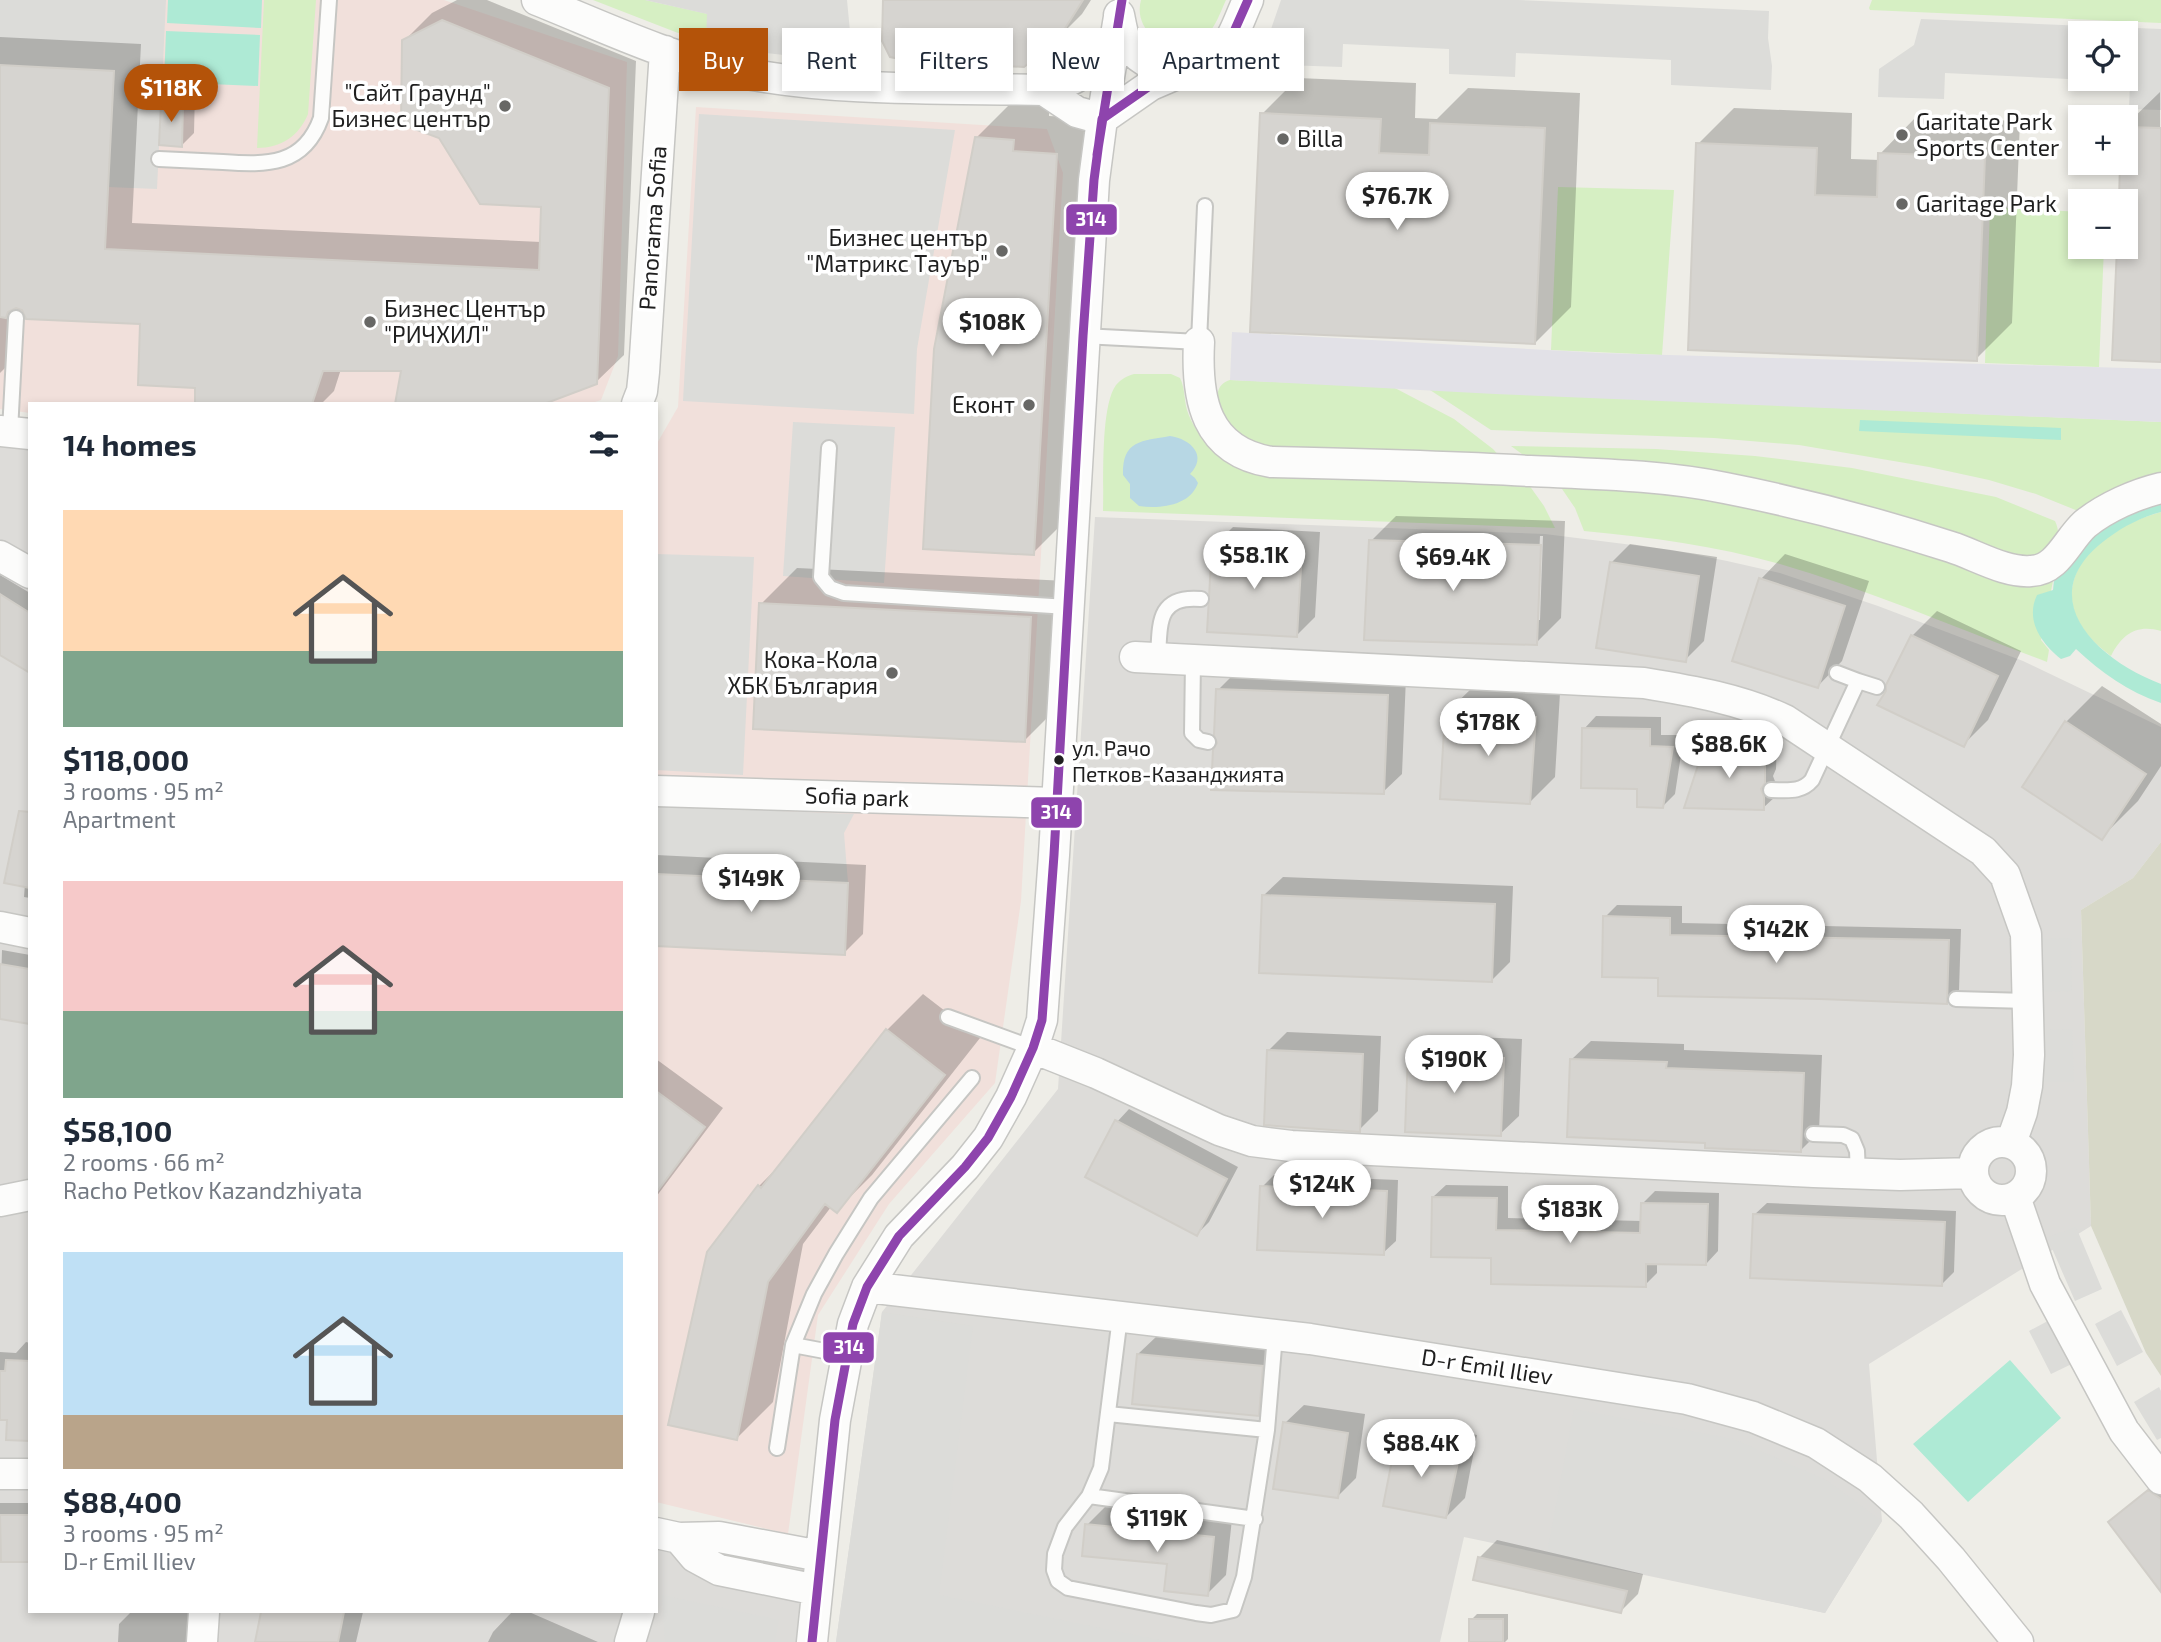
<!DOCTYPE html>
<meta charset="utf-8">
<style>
:root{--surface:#fff;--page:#f6f6f7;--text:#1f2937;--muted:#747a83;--accent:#b45309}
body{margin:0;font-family:"Exo 2",sans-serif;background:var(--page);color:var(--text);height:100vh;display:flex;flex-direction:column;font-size:26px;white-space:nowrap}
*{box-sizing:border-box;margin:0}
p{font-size:23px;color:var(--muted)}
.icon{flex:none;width:38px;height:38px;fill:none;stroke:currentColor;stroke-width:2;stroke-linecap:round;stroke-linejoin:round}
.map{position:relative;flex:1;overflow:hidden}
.drawer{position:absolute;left:28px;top:402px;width:630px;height:1211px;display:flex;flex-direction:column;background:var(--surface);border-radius:0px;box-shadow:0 4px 10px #0003}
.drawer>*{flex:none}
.banner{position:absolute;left:679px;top:28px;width:665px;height:63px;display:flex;gap:14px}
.fabs{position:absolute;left:2068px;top:21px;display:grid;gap:14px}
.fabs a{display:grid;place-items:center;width:70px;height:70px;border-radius:0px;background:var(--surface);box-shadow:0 4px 10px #0003;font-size:35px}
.price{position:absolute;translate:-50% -60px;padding:0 16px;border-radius:24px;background:#fff;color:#222;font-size:23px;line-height:46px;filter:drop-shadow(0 2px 4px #0008)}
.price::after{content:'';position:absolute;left:50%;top:42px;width:21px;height:16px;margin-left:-10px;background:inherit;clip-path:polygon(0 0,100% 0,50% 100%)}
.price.active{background:var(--accent);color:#fff}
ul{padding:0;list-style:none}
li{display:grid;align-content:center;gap:14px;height:371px;padding:0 35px}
li span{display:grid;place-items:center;height:217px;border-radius:0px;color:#555}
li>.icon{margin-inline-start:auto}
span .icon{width:126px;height:126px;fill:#fffc;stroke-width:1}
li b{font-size:30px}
h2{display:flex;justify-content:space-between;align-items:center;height:84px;padding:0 35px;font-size:30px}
.pill{padding:0 24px;border-radius:0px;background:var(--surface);box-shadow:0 4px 10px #0003;font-size:24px;line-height:63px}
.pill.active{background:var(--accent);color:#fff}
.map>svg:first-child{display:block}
.residential{fill:#dddcd9}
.commercial{fill:#f1e0db}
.construction{fill:#d7d8c8}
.grass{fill:#d6efc3}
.pitch{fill:#aeead5}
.parking{fill:#dcdcd9;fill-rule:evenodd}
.plaza{fill:#e2e1e7}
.water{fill:#b7d7e4}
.shadow{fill:#0003;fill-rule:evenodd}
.building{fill:#d6d4d0;stroke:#d1cec8;stroke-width:2}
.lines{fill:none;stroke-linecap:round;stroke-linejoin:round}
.lane-casing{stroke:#c6c6c3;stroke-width:18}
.street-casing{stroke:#c6c6c3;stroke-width:33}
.lane{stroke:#fcfcfb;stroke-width:14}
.street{stroke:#fcfcfb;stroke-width:30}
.bus-1-casing{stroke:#fff;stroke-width:14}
.bus-1{stroke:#8e44ad;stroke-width:9}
.poi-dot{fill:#676765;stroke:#fff;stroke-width:2.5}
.bus-dot{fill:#1f1f1f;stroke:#fff;stroke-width:2.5}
.labels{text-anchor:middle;stroke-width:7;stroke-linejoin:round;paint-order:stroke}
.bus-label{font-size:21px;fill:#1f1f1f;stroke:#fff;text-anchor:start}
.poi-label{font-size:23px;fill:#1f1f1f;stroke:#fff;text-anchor:end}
.street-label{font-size:23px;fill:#1f1f1f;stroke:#fff}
.line-badge{stroke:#fff;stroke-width:2.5}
.badge-label{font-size:19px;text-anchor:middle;font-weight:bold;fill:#fff}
</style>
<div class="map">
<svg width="2161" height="1642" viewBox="0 0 2161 1642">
<rect width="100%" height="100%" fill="#eeede7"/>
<path class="residential" d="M0 431 30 434V1612H656V1533L812 1568 802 1642H0Z
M1095 517 1545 534 1672 550 1727 561 1780 573 1878 606 2023 661 2161 727V842L2133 878 2081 910 2091 1226 1869 1364 1882 1521 1825 1613 1464 1537 1440 1642H836L882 1312 1058 1089Z"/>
<path class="commercial" d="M0 0H444L627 62 618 356 601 400 589 404H30V413L0 409Z
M696 107 1047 129 1063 173 1021 901 995 1083 889 1204 818 1315 788 1534 656 1502V445L678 407Z"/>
<path class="construction" d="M2161 842V1376L2146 1353 2091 1226 2081 910 2133 878Z"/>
<path class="grass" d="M264 0H316L308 114C299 136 281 148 257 148Z
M593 0H645L708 14 706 39 678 33Z
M1141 0H1226C1219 15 1214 33 1198 42 1171 58 1132 32 1141 0Z
M1872 0H2161V23L1870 10 1869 8Z
M1558 187 1674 190 1662 355 1551 350Z
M1990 207 2081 212V247H2104L2099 367 1985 363Z
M1134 374H1171L1180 378C1185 388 1184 399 1187 410 1196 439 1221 456 1245 471L1529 485 1544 506 1555 528 1103 511C1104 482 1100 407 1116 385 1121 379 1127 376 1134 374Z
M1230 380 1393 387 1454 419 1493 449 1503 460 1256 450 1247 445 1217 412C1218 398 1214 385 1230 380Z
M1430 390 2161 422V478L2078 511 2036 494 1989 480 1929 467 1799 445 1714 438 1491 430Z
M1511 446 1656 449 1755 456 1852 468 1996 497 2055 521C2066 544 2045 553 2027 561L1533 462Z
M1560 486C1610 488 1659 490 1708 499 1820 519 1929 552 2038 582L2053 581 2041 640 2049 650 2047 662C1959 629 1869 590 1780 564 1716 546 1650 537 1584 531L1575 508Z
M2161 512V631C2137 624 2122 634 2111 656 2031 598 2086 532 2161 512Z"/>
<path class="pitch" d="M168 0H262L261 28 167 23Z
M166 31 260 35 258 86 164 82Z
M1860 420 2061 428V440L1859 431Z
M2161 496V512C2142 517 2124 526 2108 538 2029 595 2095 659 2161 684V703C2127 691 2102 673 2076 649L2070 656 2061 659C2041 643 2025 620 2037 595L2053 590C2056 537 2121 517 2161 496Z
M2010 1360 2061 1418 1968 1502 1913 1444Z"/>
<path class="parking" d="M0 0H166L157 189 108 187 114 71 0 65Z
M645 0H847L853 63 741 50 706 39 707 14Z
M1281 0H1518L1769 11 1768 38 1772 66 1771 90 1671 85V60L1516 53 1515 77 1449 74V49L1343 44 1342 67 1259 64Z
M1921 19 2161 29V110L2129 109 2130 82 1945 73 1944 99 1878 97 1879 69 1914 45ZM2081 33H2126V79H2081Z
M699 114 955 130 917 349 914 414 683 401Z
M793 422 895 427 884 583 783 576Z
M656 554 754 557 743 775 656 770Z
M656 806 854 814 844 833 848 883 656 874Z
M2071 938 2072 991 2040 992 2039 939Z
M2072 1029 2074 1082H2041V1030Z
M2076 1227 2102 1289 2075 1301 2047 1237Z
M2121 1310 2143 1352 2117 1366 2095 1324Z
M882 1312 973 1326 939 1595 1170 1642H836Z
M2057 1316 2080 1360 2051 1374 2029 1331Z
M2159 1387 2161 1391V1438L2157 1440 2134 1402Z
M1574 1409 1734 1439 1828 1481 1882 1521 1825 1613 1547 1553Z
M662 1595 779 1620 775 1642H665Z"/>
<path class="plaza" d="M1232 332 1600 353 2161 369V422L1495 394 1230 380Z"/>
<path class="water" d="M1170 436C1191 439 1208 456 1190 474L1195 478 1198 483C1190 506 1160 509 1139 506L1130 498V484L1123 475C1122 440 1142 441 1170 436Z"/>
<path class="shadow" d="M457 0H487L636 61 624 355 596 382 539 404H405L397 400 403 370 341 369 334 391 321 404H197V386L142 322 26 312 20 309 18 355 0 373V37L141 44 132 223 541 242 543 206 404 41 432 13Z
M885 0H1091L1082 14 1056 40Z
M1298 78 1416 83 1415 118 1437 119 1468 88 1580 93 1571 307 1535 343 1262 114Z
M175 91 195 92 194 133 182 145 163 103Z
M2160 92 2161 360 2114 358 2119 247H2126V201H2121L2122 163H2126V125Z
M1012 102 1049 104V116L1092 118 1069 517 1033 553 976 138Z
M1734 108 1852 113 1851 159 1880 160V154L1916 117 2020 121 2012 323 1976 359 1698 144Z
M1396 516 1565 521 1561 618 1536 643 1371 541ZM1540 536H1543L1540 620H1536Z
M1233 527 1320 532 1315 617 1297 635 1214 546Z
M1630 544 1717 557 1704 641 1685 660 1611 563Z
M1785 554 1869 581 1842 661 1818 686 1761 579Z
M797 568 1067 581 1060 705 1024 741 761 604Z
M0 575 30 593V671L0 653Z
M1937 611 2021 651 1988 720 1963 745 1888 691 1912 636Z
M1237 671 1406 677 1402 774 1383 792 1218 690Z
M2102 686 2161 724V766L2138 801 2102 837 2066 722Z
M1472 688 1560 693 1555 777 1530 802 1447 712Z
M1596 716 1661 717V735H1684L1675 794 1663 806 1639 788 1584 729Z
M1718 736 1777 737 1776 769 1773 776 1776 784V796L1763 808 1705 748Z
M30 819V898L24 897Z
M656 855 866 865 863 934 844 953 656 944Z
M1283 877 1513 886 1510 962 1491 981 1264 895Z
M1617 905 1682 906V923L1961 929 1959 990 1946 1003 1660 976 1605 917Z
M2 950 30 955V1022L0 1017Z
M923 994 980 1038 872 1175 836 1211 831 1207 803 1244 773 1402 737 1438 759 1186 787 1158 887 1030Z
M1287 1032 1381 1036 1378 1111 1359 1130 1268 1051Z
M1428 1035 1522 1039 1519 1116 1500 1134 1410 1054Z
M1591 1041 1684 1044V1050L1822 1055 1819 1132 1801 1150 1707 1141 1572 1059Z
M656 1059 723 1108 656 1197Z
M1129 1109 1238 1167 1209 1222 1197 1234 1117 1122Z
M1274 1175 1398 1180 1396 1241 1383 1253 1262 1187Z
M1446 1185 1508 1186V1218L1642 1221V1204L1655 1191 1719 1193 1718 1251 1706 1264 1657 1262V1273L1645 1285 1493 1256 1433 1197Z
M1767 1203 1956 1211 1954 1272 1941 1285 1754 1215Z
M1157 1336 1281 1348 1277 1396 1258 1414 1138 1354Z
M26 1342 30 1343V1439L8 1419 0 1418V1352L16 1353Z
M1304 1405 1365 1414 1356 1478 1337 1497 1285 1423Z
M1416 1422 1477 1435 1465 1498 1446 1517 1397 1441Z
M2161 1478V1589L2111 1523Z
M0 1503H30V1560H0Z
M1106 1506 1232 1519 1226 1575 1207 1594 1168 1563 1087 1525Z
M1497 1540 1643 1574 1638 1594 1621 1611 1480 1557Z
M131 1612H193L191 1642H118L119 1624Z
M263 1612H363L356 1642H257Z
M512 1612H529L598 1642H488L493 1632Z
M1477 1614H1508V1639L1505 1642H1471V1620Z"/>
<path class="building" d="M883 0H1083L1057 41 1024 67 910 61 890 57 882 41Z
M442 20 609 88 597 384 544 404H395L401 371H323L312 404H195V388L138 385 140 324 26 319 22 310 16 308 8 312 6 318 0 317V65L114 71 105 249 539 270 541 207 480 204 439 138 401 124 402 40Z
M161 102 183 103 182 147 159 145Z
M1260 113 1381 119 1379 153 1429 155 1430 123 1545 128 1535 344 1250 332Z
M2126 127 2161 128V362L2112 360 2117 247H2126V201H2119L2120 163H2126Z
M975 137 1014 140 1013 151 1057 154 1034 555 923 549 934 349Z
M1696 143 1817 148 1815 195 1877 197 1878 153 1985 157 1977 361 1688 350Z
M1369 540 1541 545 1537 645 1364 640Z
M1212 545 1302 550 1297 637 1207 632Z
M1610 562 1699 576 1686 662 1596 648Z
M1759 578 1845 606 1818 688 1732 661Z
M0 594 30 613V673L0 655Z
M759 603 1031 617 1025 742 753 729Z
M1911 635 1998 676 1964 747 1877 705 1886 691V685Z
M1216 689 1388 695 1384 794 1211 790 1213 750 1217 743 1214 735Z
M1445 712 1536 717 1530 804 1440 799Z
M2065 721 2146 774 2102 840 2022 787Z
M1582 728 1650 729V746L1673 747 1663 808 1637 807V789L1581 788Z
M1704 747 1765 748V783L1761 789 1764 797V810L1684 808Z
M19 811 30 812V888L4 883Z
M656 874 848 883 845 955 656 946Z
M1262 895 1495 904 1492 982 1259 973Z
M1603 916 1670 918V935L1949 940 1947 1004 1820 999 1658 996V978L1602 977Z
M0 964 30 969V1024L0 1019Z
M886 1029 945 1075 837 1213 825 1204 768 1282 737 1440 668 1425 707 1252 758 1185 761 1188Z
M1267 1050 1363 1054 1360 1132 1264 1125Z
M1408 1053 1504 1058 1501 1136 1405 1132Z
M1570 1059 1667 1062 1666 1068 1804 1073 1801 1152 1705 1148V1143L1567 1137Z
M656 1091 705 1127 656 1193Z
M1115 1120 1227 1179 1197 1236 1085 1177Z
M1260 1186 1387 1191 1384 1255 1257 1250Z
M1432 1197 1497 1198 1496 1230 1640 1233 1641 1203 1708 1204 1706 1265 1646 1264V1287L1491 1284V1258L1431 1257Z
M1753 1214 1945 1222 1942 1286 1750 1278Z
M1137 1354 1263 1366 1259 1416 1132 1404Z
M6 1360 30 1361V1441L6 1440 7 1420H0V1371H5Z
M1283 1422 1348 1433 1338 1498 1273 1489Z
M1396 1440 1460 1453 1446 1518 1383 1506Z
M2148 1490 2161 1499V1592L2108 1522Z
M0 1515H30V1562H1Z
M1085 1524 1214 1537 1208 1596 1164 1591 1167 1564 1082 1556Z
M1478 1557 1627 1591 1621 1613 1473 1580Z
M261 1612H344L338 1642H255Z
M1469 1619H1503V1642H1469Z"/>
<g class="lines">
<defs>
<path id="lane" d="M159 159C180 160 202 161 223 162 267 165 304 166 321 118L329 0
M1083 336 1199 342 1205 206
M10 431 16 318
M829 448 821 577 830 588 844 593 1068 607
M1158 659C1160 625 1156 595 1201 599
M1193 661 1192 733 1199 740 1208 742
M1858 681 1877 687
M1771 790C1787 790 1801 793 1812 780L1858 681 1837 673
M1956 999 2027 1001
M948 1017 1033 1048
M1813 1134 1843 1135 1852 1139 1857 1151 1858 1174
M793 1345 846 1355
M1108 1414 1267 1430 1244 1577 1233 1610 1211 1615 1196 1613 1068 1588 1058 1581 1054 1570 1055 1554 1065 1527 1089 1496 1101 1468 1120 1317
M1267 1430 1275 1335
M777 1448 793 1345 814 1294 836 1254 871 1198 972 1078
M1089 1496 1255 1519"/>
<path id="street" d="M537 0C602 26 668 58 737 72 837 92 942 88 1044 90 1072 82 1093 70 1113 48
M1119 15C1121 24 1122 34 1126 41 1145 75 1194 78 1220 53 1234 39 1240 17 1248 0
M1044 90 1077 112 1102 119
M1102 119 1151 85 1186 70
M1199 342C1196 399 1205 451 1271 462 1357 464 1444 466 1530 471 1595 474 1661 475 1725 488 1801 503 1877 523 1951 547 1976 555 2005 573 2031 571 2058 570 2067 540 2085 524 2106 507 2136 494 2161 488
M637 404 642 391 644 372 665 51
M0 431 30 434
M0 556 30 573
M1135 657 1644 683C1693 691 1740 699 1785 720L1983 851 2005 875 2026 934 2029 1055 2027 1086 2022 1112 2011 1143
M656 791 1057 803
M0 927 30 933
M1033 1048 1096 1073 1219 1130 1252 1141 1291 1146 1814 1172 1900 1175 1973 1173
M1973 1171a29 29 0 1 1 58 0a29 29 0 1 1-58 0Z
M2015 1197 2045 1284 2124 1431 2161 1479
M0 1201 30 1195
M867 1287 1310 1339 1687 1399 1753 1417 1816 1443 1870 1478 1911 1515 1951 1559 2018 1642
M0 1474H30
M656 1533 679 1538 719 1537 820 1556
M679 1538 695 1557 719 1570 817 1590
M202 1642 204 1612
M630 1642 639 1612
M812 1642 835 1420 853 1324 867 1287 899 1236 965 1167 988 1138 1011 1097 1033 1048 1042 1020 1054 855 1094 180 1102 119 1119 17"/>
</defs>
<use href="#lane" class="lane-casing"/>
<use href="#street" class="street-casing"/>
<use href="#lane" class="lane"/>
<use href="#street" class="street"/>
<defs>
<path id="bus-1" d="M1097 155 1122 0
M812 1642 835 1420 853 1324 867 1287 899 1236 965 1167 988 1138 1011 1097 1033 1048 1042 1020 1054 855 1083 336 1094 180 1102 119 1151 85 1201 65 1220 53 1232 36 1248 0"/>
</defs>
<use href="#bus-1" class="bus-1-casing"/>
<use href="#bus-1" class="bus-1"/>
</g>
<g class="poi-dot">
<circle cx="505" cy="106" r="7"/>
<circle cx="1902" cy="135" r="7"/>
<circle cx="1283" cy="139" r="7"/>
<circle cx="1902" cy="204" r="7"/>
<circle cx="1002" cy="251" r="7"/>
<circle cx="370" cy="322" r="7"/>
<circle cx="1029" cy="405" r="7"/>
<circle cx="892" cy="673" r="7"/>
</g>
<circle class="bus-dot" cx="1059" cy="760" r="6"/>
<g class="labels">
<g class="bus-label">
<text x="1072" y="756">ул. Рачо<tspan x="1072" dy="26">Петков-Казанджията</tspan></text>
</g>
<g class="poi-label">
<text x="491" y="101">"Сайт Граунд"<tspan x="491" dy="26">Бизнес център</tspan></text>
<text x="1916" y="130" text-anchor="start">Garitate Park<tspan x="1916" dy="26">Sports Center</tspan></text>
<text x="1297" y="147" text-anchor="start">Billa</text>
<text x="1916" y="212" text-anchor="start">Garitage Park</text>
<text x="988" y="246">Бизнес център<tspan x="988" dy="26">"Матрикс Тауър"</tspan></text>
<text x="384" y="317" text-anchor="start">Бизнес Център<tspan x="384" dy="26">"РИЧХИЛ"</tspan></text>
<text x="1015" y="413">Еконт</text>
<text x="878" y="668">Кока-Кола<tspan x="878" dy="26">ХБК България</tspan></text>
</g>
<g class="street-label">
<text transform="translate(653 228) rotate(-86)" y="8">Panorama Sofia</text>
<text transform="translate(857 797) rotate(2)" y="8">Sofia park</text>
<text transform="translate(1487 1367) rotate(9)" y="8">D-r Emil Iliev</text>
</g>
</g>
<g class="line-badge">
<rect x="1065" y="203" width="53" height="33" rx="7" fill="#8e44ad"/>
<rect x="1030" y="796" width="53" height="33" rx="7" fill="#8e44ad"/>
<rect x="822" y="1331" width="53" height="33" rx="7" fill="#8e44ad"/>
</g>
<g class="badge-label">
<text x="1091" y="226">314</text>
<text x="1056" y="819">314</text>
<text x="849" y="1354">314</text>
</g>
</svg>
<div class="fabs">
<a><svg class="icon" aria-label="locate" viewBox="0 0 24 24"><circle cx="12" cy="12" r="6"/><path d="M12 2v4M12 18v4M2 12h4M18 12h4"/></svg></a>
<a>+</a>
<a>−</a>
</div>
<b class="price active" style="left:171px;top:124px">$118K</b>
<b class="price" style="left:1397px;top:232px">$76.7K</b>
<b class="price" style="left:992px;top:358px">$108K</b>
<b class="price" style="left:1254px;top:591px">$58.1K</b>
<b class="price" style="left:1453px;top:593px">$69.4K</b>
<b class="price" style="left:1488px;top:758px">$178K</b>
<b class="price" style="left:1729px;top:780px">$88.6K</b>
<b class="price" style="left:751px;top:914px">$149K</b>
<b class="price" style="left:1776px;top:965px">$142K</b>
<b class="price" style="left:1454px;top:1095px">$190K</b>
<b class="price" style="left:1322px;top:1220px">$124K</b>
<b class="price" style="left:1570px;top:1245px">$183K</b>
<b class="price" style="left:1421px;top:1479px">$88.4K</b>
<b class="price" style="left:1157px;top:1554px">$119K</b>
<div class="banner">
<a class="pill active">Buy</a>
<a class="pill">Rent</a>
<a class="pill">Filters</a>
<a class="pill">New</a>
<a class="pill">Apartment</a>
</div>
<section class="drawer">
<h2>14 homes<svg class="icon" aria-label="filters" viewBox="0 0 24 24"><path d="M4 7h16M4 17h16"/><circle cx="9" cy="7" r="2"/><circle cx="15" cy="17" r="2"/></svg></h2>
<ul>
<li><span style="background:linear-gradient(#ffd9b3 65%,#7fa58c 0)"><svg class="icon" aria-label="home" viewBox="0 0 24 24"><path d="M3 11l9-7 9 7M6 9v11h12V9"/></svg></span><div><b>$118,000</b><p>3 rooms · 95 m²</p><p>Apartment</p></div></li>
<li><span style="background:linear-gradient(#f6c9c9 60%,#7fa58c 0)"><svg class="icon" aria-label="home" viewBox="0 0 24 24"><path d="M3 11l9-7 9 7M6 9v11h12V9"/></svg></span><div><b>$58,100</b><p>2 rooms · 66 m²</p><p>Racho Petkov Kazandzhiyata</p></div></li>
<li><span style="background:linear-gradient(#bfe0f5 75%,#b9a48a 0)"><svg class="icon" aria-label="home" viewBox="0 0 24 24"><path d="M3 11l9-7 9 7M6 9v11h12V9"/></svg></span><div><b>$88,400</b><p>3 rooms · 95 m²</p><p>D-r Emil Iliev</p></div></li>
</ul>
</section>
</div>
